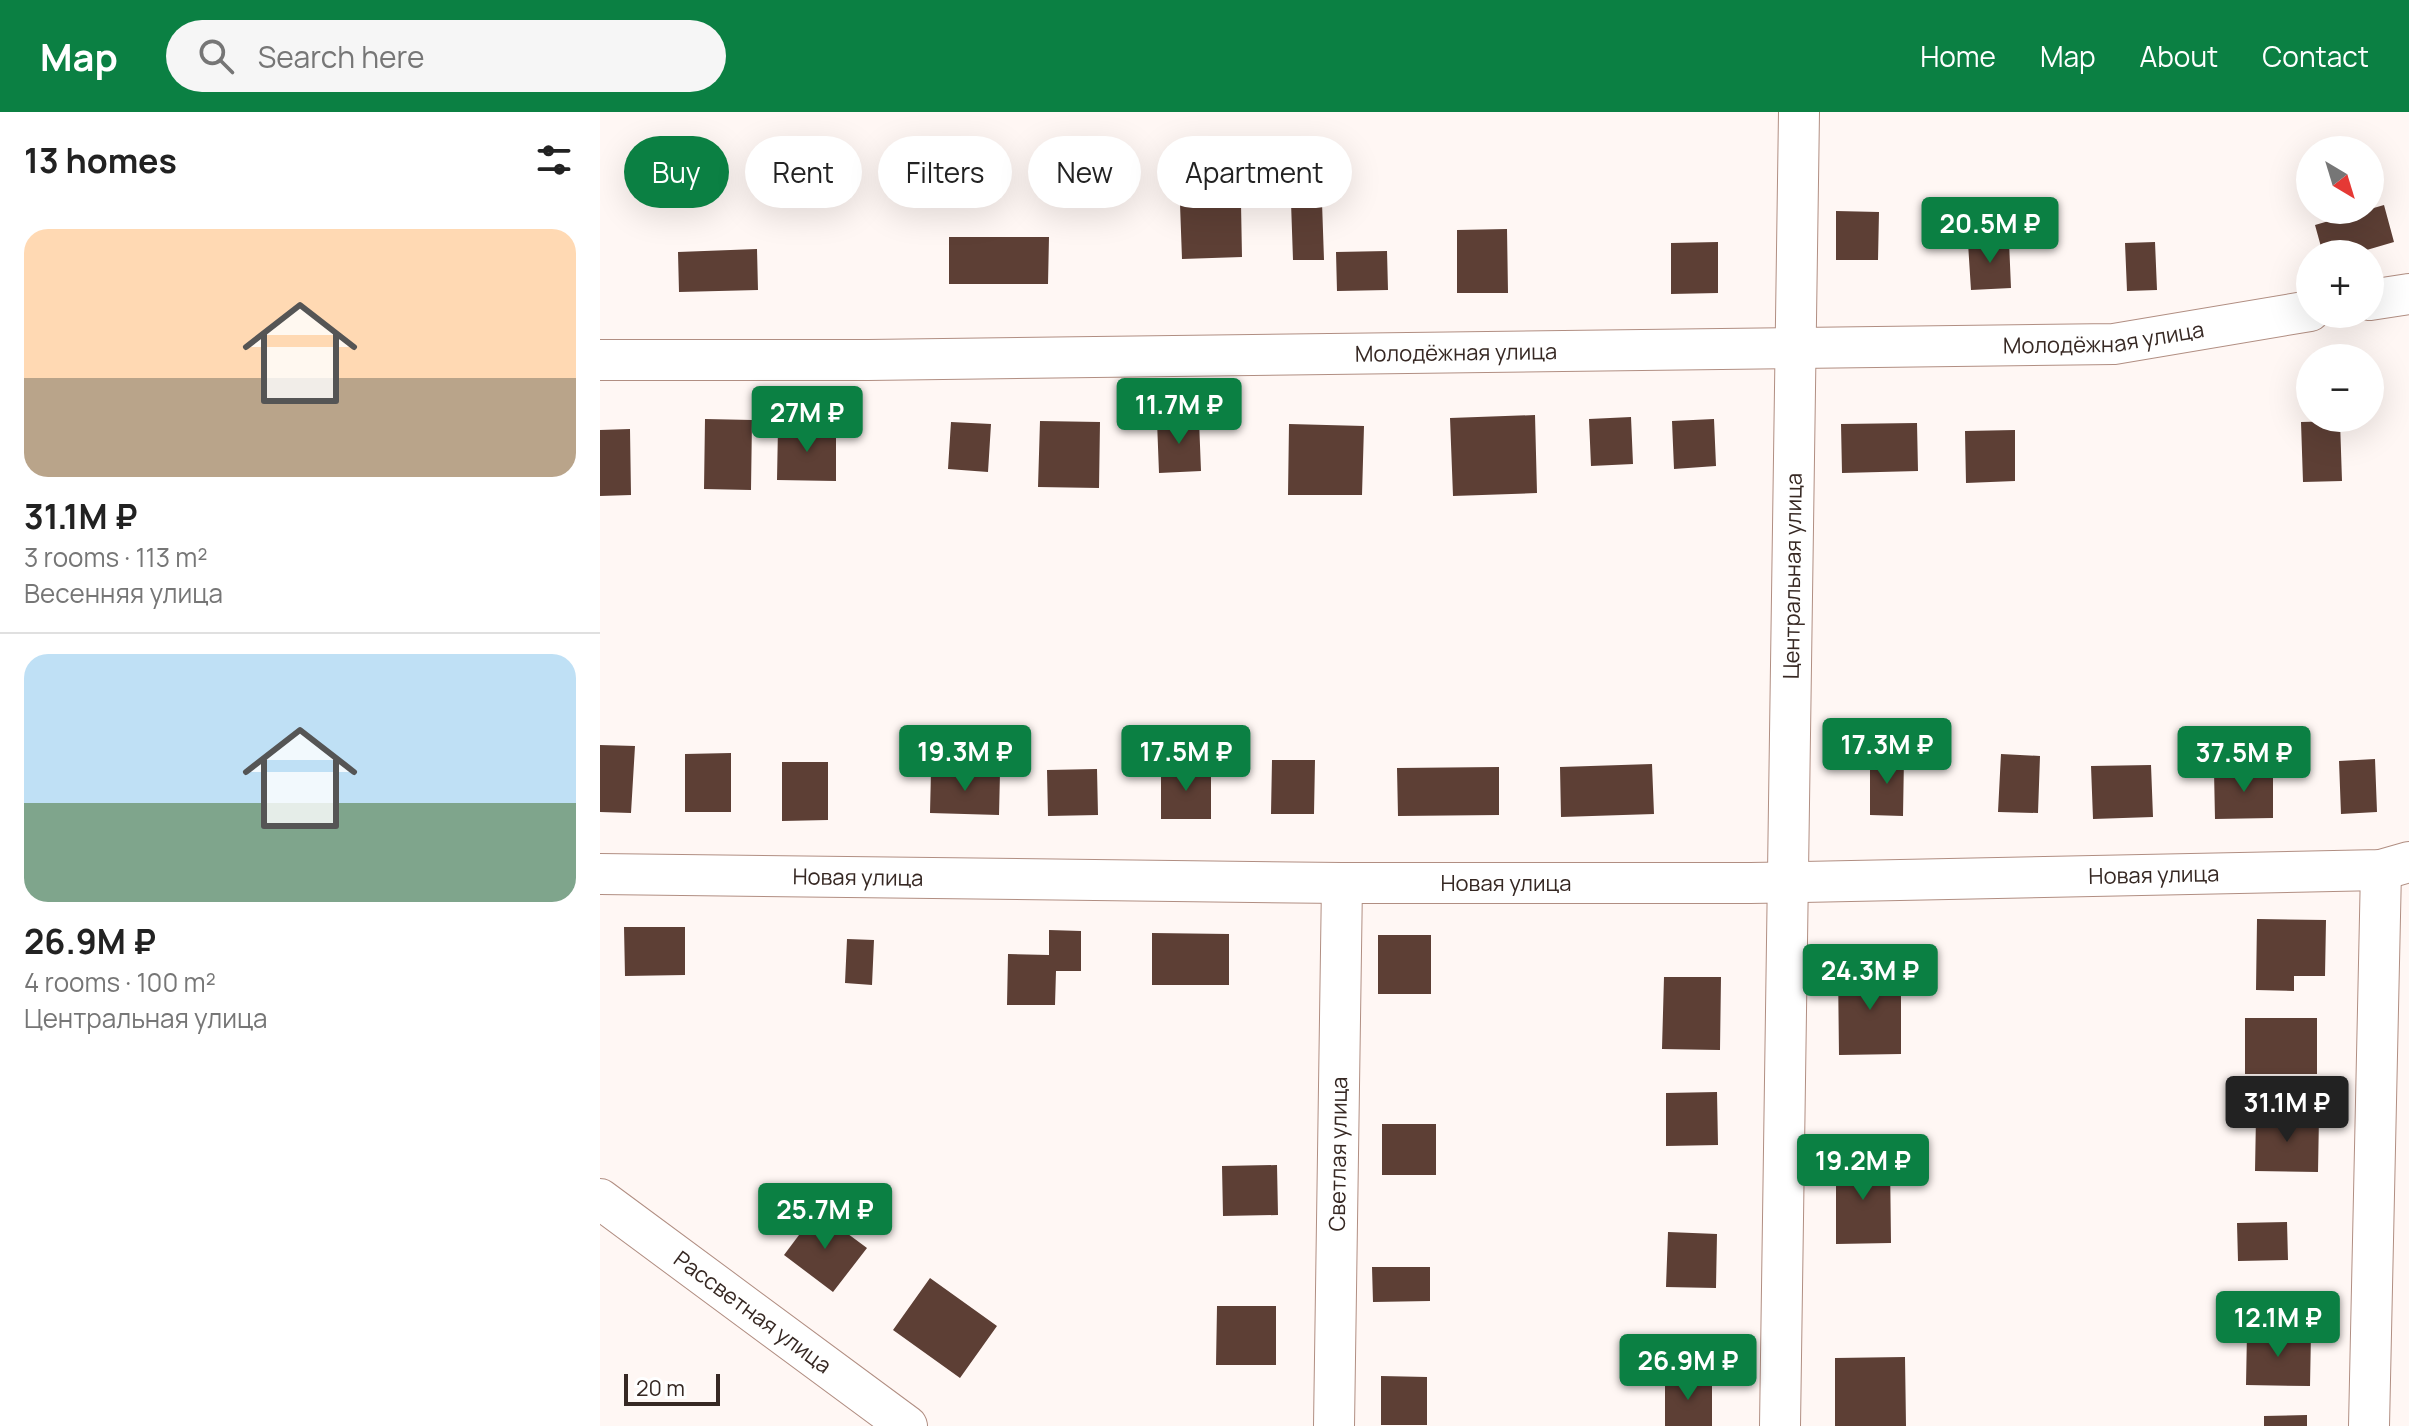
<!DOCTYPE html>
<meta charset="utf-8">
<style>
:root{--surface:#fff;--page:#f6f6f6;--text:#222;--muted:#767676;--line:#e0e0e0;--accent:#0b8043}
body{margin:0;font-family:Manrope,sans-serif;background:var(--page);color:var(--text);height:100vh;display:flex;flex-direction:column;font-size:30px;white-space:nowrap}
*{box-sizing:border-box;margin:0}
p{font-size:26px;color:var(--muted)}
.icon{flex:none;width:44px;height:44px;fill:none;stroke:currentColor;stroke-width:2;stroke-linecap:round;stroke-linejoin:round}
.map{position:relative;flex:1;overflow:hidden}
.drawer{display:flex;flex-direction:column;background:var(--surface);width:600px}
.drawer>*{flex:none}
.guide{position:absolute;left:24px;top:24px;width:760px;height:72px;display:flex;gap:16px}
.needle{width:52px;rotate:142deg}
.tools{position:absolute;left:1696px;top:24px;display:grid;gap:16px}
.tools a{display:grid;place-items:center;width:88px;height:88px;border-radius:50%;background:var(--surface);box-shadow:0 8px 32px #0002;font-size:40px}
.scale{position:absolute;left:24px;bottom:20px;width:96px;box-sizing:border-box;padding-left:8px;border:4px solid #362823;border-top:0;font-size:22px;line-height:28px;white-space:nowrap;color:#362823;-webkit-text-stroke:6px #fff;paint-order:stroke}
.price{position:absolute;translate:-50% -68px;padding:0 18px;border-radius:8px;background:var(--accent);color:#fff;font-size:26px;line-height:52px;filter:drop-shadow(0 2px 4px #0008)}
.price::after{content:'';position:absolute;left:50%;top:48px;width:24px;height:18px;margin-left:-12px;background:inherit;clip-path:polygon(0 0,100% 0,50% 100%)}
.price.current{background:#222;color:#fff}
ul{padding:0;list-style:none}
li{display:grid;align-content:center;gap:16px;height:424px;padding:0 24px}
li+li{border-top:2px solid var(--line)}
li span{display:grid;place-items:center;height:248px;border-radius:24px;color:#555}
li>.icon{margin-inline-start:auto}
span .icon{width:144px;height:144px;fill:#fffc;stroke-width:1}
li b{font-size:34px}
h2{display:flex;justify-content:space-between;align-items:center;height:96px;padding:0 24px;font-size:34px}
.chip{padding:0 28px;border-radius:36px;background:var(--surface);box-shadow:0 8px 32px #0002;font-size:28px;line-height:72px}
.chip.current{background:var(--accent);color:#fff}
header{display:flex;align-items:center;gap:48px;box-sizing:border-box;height:112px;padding:0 40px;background:var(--accent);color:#fff}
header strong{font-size:38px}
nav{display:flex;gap:44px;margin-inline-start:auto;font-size:28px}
.search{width:560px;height:72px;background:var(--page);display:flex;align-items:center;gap:20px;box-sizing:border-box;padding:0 28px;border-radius:44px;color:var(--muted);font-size:30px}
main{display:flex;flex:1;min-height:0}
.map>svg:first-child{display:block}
.building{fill:#5d3f35}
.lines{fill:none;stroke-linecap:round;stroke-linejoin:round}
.minor-casing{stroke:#b18e82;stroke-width:42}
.minor{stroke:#fff;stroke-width:40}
.labels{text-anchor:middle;stroke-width:8;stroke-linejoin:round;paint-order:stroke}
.street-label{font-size:22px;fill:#362823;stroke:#fff}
</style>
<header>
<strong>Map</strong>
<div class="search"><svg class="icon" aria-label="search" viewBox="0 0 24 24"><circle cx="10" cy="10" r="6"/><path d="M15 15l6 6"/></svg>Search here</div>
<nav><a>Home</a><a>Map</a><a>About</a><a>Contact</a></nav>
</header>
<main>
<section class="drawer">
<h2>13 homes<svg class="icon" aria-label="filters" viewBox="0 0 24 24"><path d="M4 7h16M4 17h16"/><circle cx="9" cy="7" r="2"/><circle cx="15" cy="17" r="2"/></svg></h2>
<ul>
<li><span style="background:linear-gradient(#ffd9b3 60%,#b9a48a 0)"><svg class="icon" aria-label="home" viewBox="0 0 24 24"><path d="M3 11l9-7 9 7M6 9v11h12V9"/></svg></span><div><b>31.1M ₽</b><p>3 rooms · 113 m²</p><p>Весенняя улица</p></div></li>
<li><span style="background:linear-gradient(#bfe0f5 60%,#7fa58c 0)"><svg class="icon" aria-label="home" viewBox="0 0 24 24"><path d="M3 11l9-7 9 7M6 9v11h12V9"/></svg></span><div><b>26.9M ₽</b><p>4 rooms · 100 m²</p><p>Центральная улица</p></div></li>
</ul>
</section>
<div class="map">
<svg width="1809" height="1314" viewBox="0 0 1809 1314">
<rect width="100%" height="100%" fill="#fff7f4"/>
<path class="building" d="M691 90H722L724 148H693Z
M641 91 642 145 582 147 580 92Z
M1784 93 1794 130 1753 142H1723L1715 113Z
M1236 99 1279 100 1278 148H1236Z
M907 117 908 181H857V118Z
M349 125H449L448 172H349Z
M1409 129 1411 176 1371 178 1368 131Z
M1118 130V181L1071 182V131Z
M1555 130 1557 178 1527 179 1525 131Z
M157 137 158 178 79 180 78 140Z
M787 139 788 178 737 179 736 140Z
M935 303 937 381 853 384 850 306Z
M1031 305 1033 352 991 354 989 307Z
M105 307 152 308 151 378 104 377Z
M1114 307 1116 354 1074 357 1072 309Z
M599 308 601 359 559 361 557 309Z
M440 309 500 310 499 376 438 375Z
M1740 309 1742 369 1703 370 1701 310Z
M351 310 391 312 388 360 348 357Z
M1317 311 1318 359 1242 361 1241 312Z
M689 312 764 314 762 383H688Z
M178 315 236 316V369L177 368Z
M30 317 31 383 0 384V318Z
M1415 318V369L1366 371 1365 319Z
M0 633 35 634 31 701 0 700Z
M131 641V700H85V642Z
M1401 642 1440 644 1438 701 1398 700Z
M1270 645H1304L1303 704 1270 703Z
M1775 647 1777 700 1741 702 1739 649Z
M672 648H715L714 702H671Z
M182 650H228V708L182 709Z
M1052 652 1054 702 961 705 960 655Z
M1551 653 1553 705 1493 707 1491 654Z
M561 655H611V707H561Z
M899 655V703L798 704 797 656Z
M497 657 498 703 448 704 447 658Z
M1673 658V706L1615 707 1614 659Z
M331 659 400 661 399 703 330 701Z
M1657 807 1726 808 1725 864H1694V879L1656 878Z
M24 815H85V863L25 864Z
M449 818 481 819V859H456L455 893H407L408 842 449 843Z
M552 821 629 822V873H552Z
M778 823H831V882H778Z
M247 827 274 828 272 873 245 871Z
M1301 857V942L1239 943 1238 858Z
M1064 865H1121L1120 938 1062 937Z
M1645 906H1717V962H1645Z
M1117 980 1118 1033 1066 1034V981Z
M1656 1004H1719L1718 1060 1655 1059Z
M782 1012H836V1063H782Z
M1290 1048 1291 1131 1236 1132V1049Z
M677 1053 678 1103 623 1104 622 1054Z
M217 1099 267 1136 233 1180 184 1143Z
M1687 1110 1688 1148 1638 1149 1637 1111Z
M1068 1120 1117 1122 1116 1176 1066 1175Z
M772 1155H830V1189L773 1190Z
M330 1166 397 1214 360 1266 293 1218Z
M617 1194H676V1253H616Z
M1647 1220 1711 1221 1710 1274 1646 1273Z
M1305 1245 1306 1314H1235V1246Z
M781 1264 827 1265V1313H781Z
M1065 1266H1112V1314H1065Z
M1707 1303V1314H1664V1304Z"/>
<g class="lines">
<defs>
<g id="minor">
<path d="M1770 188 1809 182"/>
<path id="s1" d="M0 248H268L1514 232 1710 199"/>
<path id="s2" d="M0 762 742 771H1150L1781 758 1809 750"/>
<path id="s3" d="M0 1087 307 1314"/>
<path id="s4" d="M734 1314 742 771"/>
<path id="s5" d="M1180 1314 1199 0"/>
<path d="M1769 1314 1781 758"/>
</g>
</defs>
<use href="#minor" class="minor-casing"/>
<use href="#minor" class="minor"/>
</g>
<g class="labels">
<g class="street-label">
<text dy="8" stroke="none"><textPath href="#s1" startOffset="1504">Молодёжная улица</textPath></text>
<text dy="8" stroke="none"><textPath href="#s1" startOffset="856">Молодёжная улица</textPath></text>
<text dy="8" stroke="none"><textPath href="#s5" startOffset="850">Центральная улица</textPath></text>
<text dy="8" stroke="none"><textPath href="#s2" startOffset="1554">Новая улица</textPath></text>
<text dy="8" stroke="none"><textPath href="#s2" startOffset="258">Новая улица</textPath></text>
<text dy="8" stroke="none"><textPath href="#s2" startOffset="906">Новая улица</textPath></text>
<text dy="8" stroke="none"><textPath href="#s4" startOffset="272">Светлая улица</textPath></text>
<text dy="8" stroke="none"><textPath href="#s3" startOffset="190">Рассветная улица</textPath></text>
</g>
</g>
</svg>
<div class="tools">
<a><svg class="needle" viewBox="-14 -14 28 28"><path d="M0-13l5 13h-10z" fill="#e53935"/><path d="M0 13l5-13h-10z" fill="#767676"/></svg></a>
<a>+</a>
<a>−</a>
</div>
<div class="scale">20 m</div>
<b class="price" style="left:1390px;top:153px">20.5M ₽</b>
<b class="price" style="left:579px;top:334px">11.7M ₽</b>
<b class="price" style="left:207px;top:342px">27M ₽</b>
<b class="price" style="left:1287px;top:674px">17.3M ₽</b>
<b class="price" style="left:365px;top:681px">19.3M ₽</b>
<b class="price" style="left:586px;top:681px">17.5M ₽</b>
<b class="price" style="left:1644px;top:682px">37.5M ₽</b>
<b class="price" style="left:1270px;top:900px">24.3M ₽</b>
<b class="price current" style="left:1687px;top:1032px">31.1M ₽</b>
<b class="price" style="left:1263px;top:1090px">19.2M ₽</b>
<b class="price" style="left:225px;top:1139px">25.7M ₽</b>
<b class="price" style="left:1678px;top:1247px">12.1M ₽</b>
<b class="price" style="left:1088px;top:1290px">26.9M ₽</b>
<div class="guide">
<a class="chip current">Buy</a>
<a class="chip">Rent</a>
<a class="chip">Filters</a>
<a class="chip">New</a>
<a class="chip">Apartment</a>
</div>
</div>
</main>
